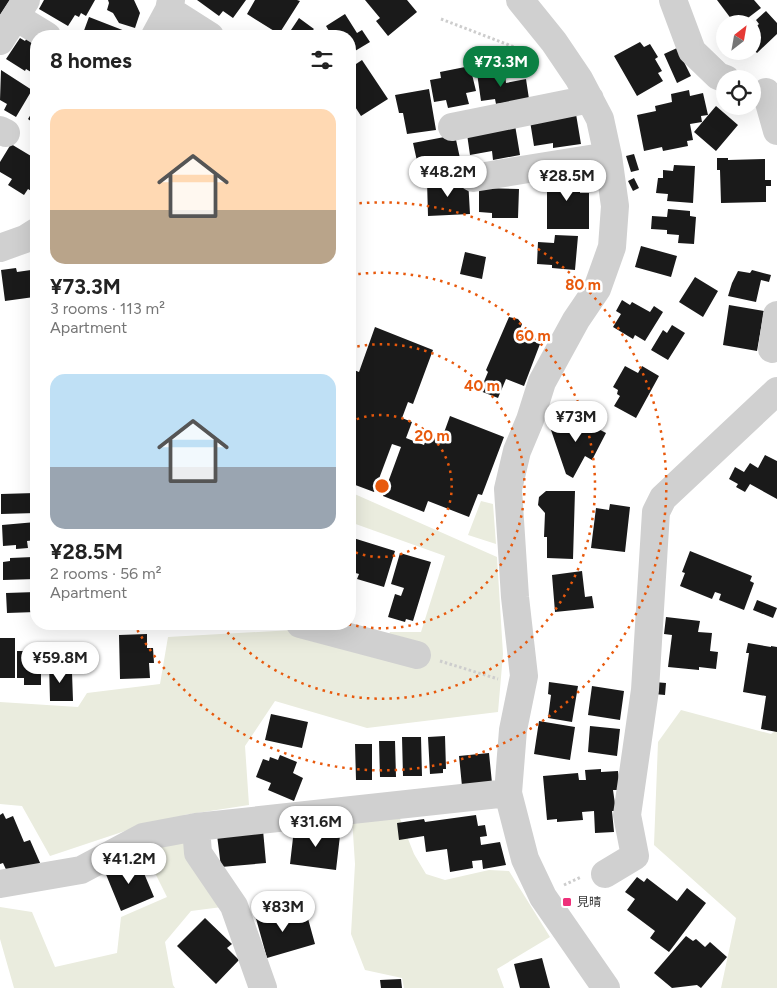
<!DOCTYPE html>
<meta charset="utf-8">
<style>
:root{--surface:#fff;--page:#f2f2f2;--text:#222;--muted:#767676;--accent:#0b8043}
body{margin:0;font-family:Figtree,"Noto Sans JP",sans-serif;background:var(--page);color:var(--text);height:100vh;display:flex;flex-direction:column;font-size:19px;white-space:nowrap}
*{box-sizing:border-box;margin:0}
p{font-size:16px;color:var(--muted)}
.icon{flex:none;width:28px;height:28px;fill:none;stroke:currentColor;stroke-width:2;stroke-linecap:round;stroke-linejoin:round}
.map{position:relative;flex:1;overflow:hidden}
.panel{position:absolute;left:30px;top:30px;width:326px;height:600px;display:flex;flex-direction:column;background:var(--surface);border-radius:20px;box-shadow:0 5px 20px #0002}
.panel>*{flex:none}
.needle{width:32px;rotate:31deg}
.tools{position:absolute;left:716px;top:15px;display:grid;gap:10px}
.tools a{display:grid;place-items:center;width:45px;height:45px;border-radius:50%;background:var(--surface);box-shadow:0 5px 20px #0002;font-size:25px}
.price{position:absolute;translate:-50% -42px;padding:0 11px;border-radius:18px;background:#fff;color:#222;font-size:16px;line-height:32px;filter:drop-shadow(0 1px 2px #0008)}
.price::after{content:'';position:absolute;left:50%;top:30px;width:15px;height:11px;margin-left:-8px;background:inherit;clip-path:polygon(0 0,100% 0,50% 100%)}
.price.on{background:var(--accent);color:#fff}
ul{padding:0;list-style:none}
li{display:grid;align-content:center;gap:10px;height:265px;padding:0 20px}
li span{display:grid;place-items:center;height:155px;border-radius:15px;color:#555}
li>.icon{margin-inline-start:auto}
span .icon{width:90px;height:90px;fill:#fffc;stroke-width:1}
li b{font-size:21px}
h2{display:flex;justify-content:space-between;align-items:center;height:60px;padding:0 20px;font-size:21px}
.map>svg:first-child{display:block}
.green{fill:#eaecde}
.building{fill:#1a1a1a}
.lines{fill:none;stroke-linecap:round;stroke-linejoin:round}
.path{stroke:#cdcdcd;stroke-width:3;stroke-dasharray:2.5 2.5;stroke-linecap:butt}
.minor{stroke:#d0d0d0;stroke-width:28}
.ring{fill:none;stroke:#e8590c;stroke-width:2.5;stroke-dasharray:2.5 5}
.poi-dot{fill:#ee307a;stroke:#fff;stroke-width:2}
.labels{text-anchor:middle;stroke-width:5;stroke-linejoin:round;paint-order:stroke}
.poi-label{font-size:12px;fill:#333;stroke:#fff;text-anchor:start}
.centre{fill:#e8590c;stroke:#fff;stroke-width:2.5}
.ring-label{font-size:15px;text-anchor:middle;font-weight:bold;fill:#e8590c;stroke:#fff;stroke-width:5;stroke-linejoin:round;paint-order:stroke}
</style>
<div class="map">
<svg width="777" height="988" viewBox="0 0 777 988">
<rect width="100%" height="100%" fill="#fff"/>
<path class="green" d="M350 492 497 557 503 654 498 712 367 728 275 701 245 746 249 805 184 815 222 907 191 911 165 942 173 985 175 988H14L0 939V907L32 912 55 967 117 953 121 917 167 897 145 853 137 827 50 856 22 806 0 804V702L78 707 87 693 160 684 168 637 293 630 378 657 390 632H421L445 556 350 522Z
M481 501 493 504 496 544 468 535Z
M681 710 771 734 777 730V988H721L736 918 654 845 658 742Z
M397 811 414 854 426 874 445 880 489 870 509 871 550 937 497 969 504 988H404L402 978 365 970 351 934 355 864 352 818Z"/>
<path class="building" d="M0 0H10L0 15Z
M44 0H95L86 16 81 13 79 17 75 15 68 26 39 9Z
M108 0H134L140 13 135 28 119 23 113 13 107 10 109 3Z
M197 0H246L233 18 223 11 219 16Z
M255 0H297L300 1 279 34 247 14Z
M365 0H407L417 12 388 36 376 21 380 18Z
M717 0H754L761 8 740 24H735Z
M766 11 777 23V34L757 53 752 48V39L755 37 752 34V30L759 24 756 20Z
M345 14 357 33 362 30 370 42 350 54V36H332L326 26Z
M89 17 125 31 123 36H82Z
M299 18 314 29 312 31 320 36H287Z
M28 36 36 41V75L26 69 25 71 6 59 20 38 25 41Z
M640 42 644 47 650 44 658 57 655 59 662 71 658 73 663 81 637 96 614 56Z
M677 48 691 76 677 83 664 54Z
M362 60 388 99 361 116 350 99V68Z
M470 66 476 91 466 93 469 104 448 108 446 100 434 102 430 80 441 78 440 72Z
M1 70 32 90 16 117 4 110 7 104 0 100Z
M494 70 495 76 505 74 506 83 526 79 529 99 496 104 495 99 481 101 477 73Z
M429 89 436 130 407 134 403 113H399L395 95Z
M689 90 690 96 703 93 708 115 701 116 702 122 690 124 693 140 687 141 688 146 663 151 662 147 644 151 637 115 656 111 655 106 672 102 671 94Z
M36 106V125L28 119Z
M716 106 738 125 716 151 694 132Z
M576 114 581 144 553 148V143L534 146 530 121Z
M515 125 520 155 493 160 492 151 470 155 467 134Z
M455 135 461 163 428 170 426 159 417 161 413 143Z
M11 144 36 159V187L33 192 28 189 24 195 8 185 12 179 0 172V162Z
M634 154 639 170 631 172 626 156Z
M717 158H728V160L765 159V180H771V186H766V202L721 203 720 170H717Z
M674 165 695 166 693 203 667 201 668 194 656 193 658 178H663V170L673 171Z
M547 173H580V193H589V229H547Z
M634 178 639 188 633 191 628 181Z
M468 179 470 214 428 216 427 181Z
M479 188 519 189 518 218H492V213L479 212Z
M668 209 690 211V216L696 217 694 244 678 243 679 235 667 234V230L651 229 652 216 667 217Z
M555 235 578 236 575 270 552 268V265L537 264 538 242 554 243Z
M641 246 677 256 671 277 635 267Z
M465 252 486 257 482 279 460 274Z
M16 268 17 272 31 270 34 297 5 301 1 270Z
M752 270 771 275 769 282 761 280 756 302 728 296 732 283 738 271 750 273Z
M695 277 718 291 703 317 679 302Z
M622 300 630 305 632 302 650 312 654 306 663 312 645 341 635 335 633 339 613 327 621 314 616 311Z
M729 305 764 311 757 351 723 345Z
M509 317 518 319 522 324 518 335 540 344 524 386 506 379 498 398 480 391 488 372 486 370Z
M672 325 685 333 668 360 651 350 663 330 667 333Z
M375 327 433 350 413 404 408 402 402 418 412 422 406 438 424 445 427 436 441 441 450 416 504 437 482 495 478 494 469 517 428 501 424 512 383 496 401 447 392 444 374 492 350 483V380L354 370 359 372Z
M625 366 638 373 642 366 659 376 636 418 614 406 620 396 617 394 618 390 613 387Z
M576 417 606 433 592 460 585 456 573 478 566 474 551 430 556 422 566 419 572 422Z
M765 455 777 461V499L750 484 745 492 736 487 738 484 729 479 735 467 744 472 750 463 758 468Z
M546 491H575L573 559 547 558V537H544L545 513 538 505 539 497Z
M35 493 36 513 1 514V494Z
M610 504 630 507 625 552 591 548 596 508 609 510Z
M36 522V540L27 541 28 548 16 549V545L3 546 2 525Z
M350 537 395 551 384 587 357 579 359 574 352 572 350 576Z
M690 551 752 576 750 581 754 583 744 610 719 600 721 594 715 592 712 599 680 586 685 573 682 572Z
M400 553 431 562 413 621 406 619 405 622 388 617 395 594 401 596 404 588 391 584Z
M33 557V560L36 559V579L3 580V562L10 561V558Z
M582 571 585 597 592 596 594 608 555 612 552 575Z
M36 592V612L7 613 6 593Z
M757 600 777 608 773 618 753 610Z
M666 617 700 621 698 632 712 633 710 651 718 652 716 669 699 667V670L668 667 672 635 664 634Z
M147 634V648H153L154 663H149L150 678 120 679 119 635Z
M0 638H15V678H0Z
M748 643 771 647V646L777 647V732L761 729 766 696 743 692 749 653H746Z
M17 651H41V685H24V678H17Z
M49 663H62V673L72 672 73 701H50Z
M549 682 578 686 572 722 548 718 551 695 548 694Z
M654 682 666 683 665 695 654 694Z
M592 686 624 691 620 720 588 715Z
M271 714 308 722 302 748 265 740Z
M539 721 575 727 570 760 534 754Z
M590 726 620 729 617 756 588 752Z
M445 736 446 769H443V773L430 774 428 737Z
M402 737H421L422 776H403Z
M379 741H395L396 777H380Z
M355 744H372V780H356Z
M489 753 492 783 462 786 459 756Z
M280 755 297 762 293 773 303 778 294 801 268 790 271 783 256 777 263 759 269 761 270 757 278 760Z
M601 769V772L618 771 620 790H613L616 811H612L614 832 595 833 594 811 582 812 583 820 557 822V819L547 820 543 776 578 773 579 780H586L585 770Z
M3 813 6 819 13 816 24 842 30 840 41 865 10 878 3 863 0 864V815Z
M476 815 478 826 485 825 487 836 480 837 481 845 500 842 506 865 483 869 482 860 472 861 473 868 450 872 447 849 426 852 424 836 399 840 397 823 424 819 425 822Z
M320 825 341 827 336 870 290 864 294 829 319 832Z
M263 830 266 863 221 867 217 835Z
M138 859 154 897 121 911 105 872Z
M637 877 644 882 647 878 677 901 687 888 706 903 669 952 650 938 655 931 627 910 635 899 625 892Z
M278 908 282 923 307 915 315 944 267 958 255 915Z
M205 918 232 944 227 948 239 960 216 984 177 946Z
M686 936 693 941 696 939 705 947 710 942 727 957 701 988 697 985 672 988 654 973Z
M542 958 550 988H520L514 964Z
M401 979 402 988H381L380 980Z"/>
<g class="lines">
<path class="path" d="M441 19 522 50 527 49
M440 661 498 679
M564 885 581 877"/>
<path class="minor" d="M520 0 554 42 579 79 600 119 608 156 615 206 612 247 597 289 576 320 542 382 530 420 517 451 508 489 515 597 524 676 513 730 508 793 525 859 543 897 606 988
M673 0 692 51 718 76 726 79
M169 10 210 36
M16 17 47 36
M155 36 169 10 171 0
M0 41 26 0
M766 92 777 131
M452 127 590 99
M0 130 6 133
M473 178 608 156
M0 248 25 239 36 232
M772 349 777 315
M300 624 417 655
M605 874 635 856 627 815 645 690 656 512 663 498 777 391
M0 884 81 870 143 837 196 827
M263 988 234 906 198 853 196 827 508 793"/>
</g>
<g class="ring">
<path d="M350 422A71 71 0 1 1 350 550"/>
<path d="M350 348A142 142 0 1 1 348 624"/>
<path d="M351 275A213 213 0 1 1 220 624"/>
<path d="M352 204A284 284 0 1 1 135 626"/>
</g>
<rect class="poi-dot" x="562" y="897" width="10" height="10" rx="2.5"/>
<g class="labels">
<g class="poi-label">
<text x="577" y="906">見晴</text>
</g>
</g>
<circle cx="382" cy="486" r="8" class="centre"/>
<g class="ring-label">
<text x="583" y="290">80 m</text>
<text x="533" y="341">60 m</text>
<text x="482" y="391">40 m</text>
<text x="432" y="441">20 m</text>
</g>
</svg>
<div class="tools">
<a><svg class="needle" viewBox="-14 -14 28 28"><path d="M0-13l5 13h-10z" fill="#e53935"/><path d="M0 13l5-13h-10z" fill="#767676"/></svg></a>
<a><svg class="icon" aria-label="locate" viewBox="0 0 24 24"><circle cx="12" cy="12" r="6"/><path d="M12 2v4M12 18v4M2 12h4M18 12h4"/></svg></a>
</div>
<b class="price on" style="left:501px;top:88px">¥73.3M</b>
<b class="price" style="left:448px;top:198px">¥48.2M</b>
<b class="price" style="left:567px;top:202px">¥28.5M</b>
<b class="price" style="left:576px;top:443px">¥73M</b>
<b class="price" style="left:60px;top:684px">¥59.8M</b>
<b class="price" style="left:316px;top:848px">¥31.6M</b>
<b class="price" style="left:129px;top:885px">¥41.2M</b>
<b class="price" style="left:283px;top:933px">¥83M</b>
<section class="panel">
<h2>8 homes<svg class="icon" aria-label="filters" viewBox="0 0 24 24"><path d="M4 7h16M4 17h16"/><circle cx="9" cy="7" r="2"/><circle cx="15" cy="17" r="2"/></svg></h2>
<ul>
<li><span style="background:linear-gradient(#ffd9b3 65%,#b9a48a 0)"><svg class="icon" aria-label="home" viewBox="0 0 24 24"><path d="M3 11l9-7 9 7M6 9v11h12V9"/></svg></span><div><b>¥73.3M</b><p>3 rooms · 113 m²</p><p>Apartment</p></div></li>
<li><span style="background:linear-gradient(#bfe0f5 60%,#9aa5b1 0)"><svg class="icon" aria-label="home" viewBox="0 0 24 24"><path d="M3 11l9-7 9 7M6 9v11h12V9"/></svg></span><div><b>¥28.5M</b><p>2 rooms · 56 m²</p><p>Apartment</p></div></li>
</ul>
</section>
</div>
